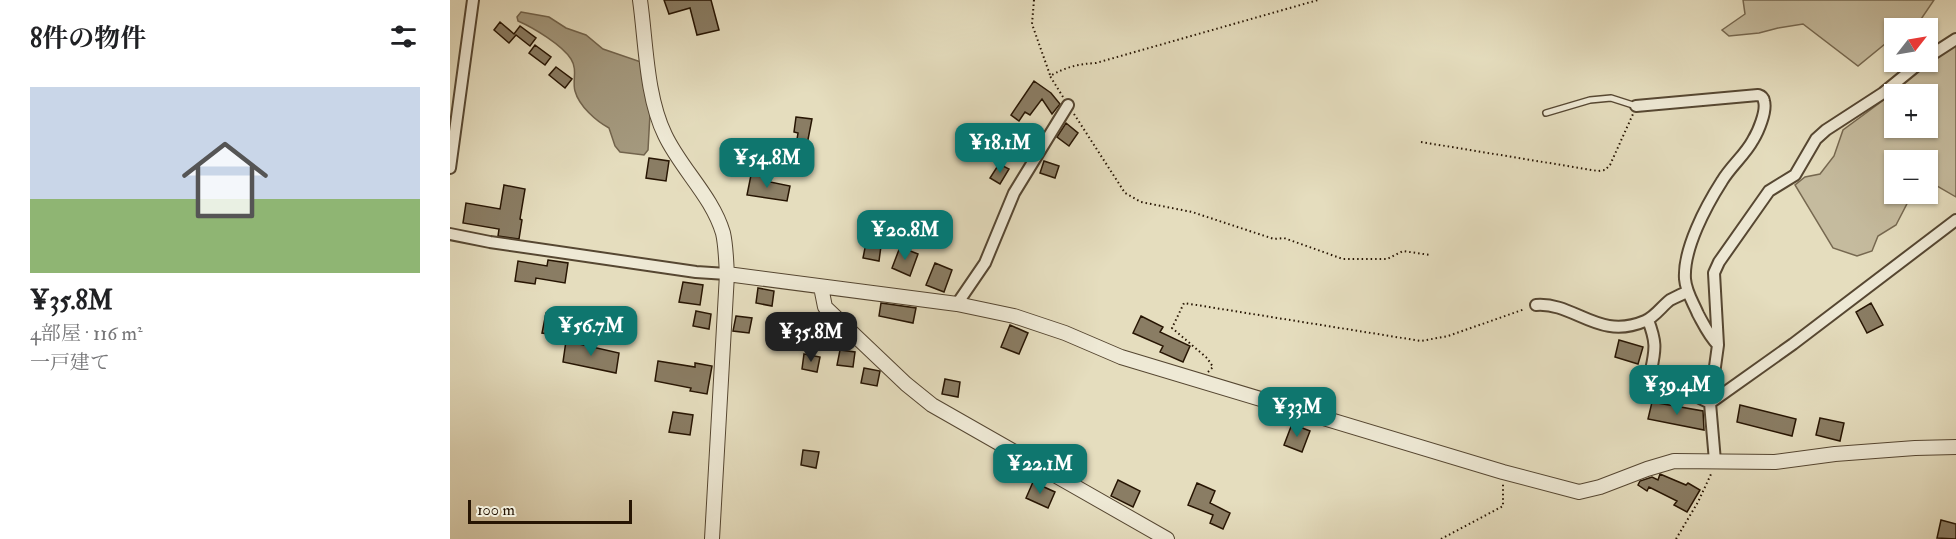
<!DOCTYPE html>
<html lang="ja">
<meta charset="utf-8">
<style>
:root{--surface:#fff;--page:#f6f6f6;--text:#202124;--muted:#757577;--accent:#0f766e}
body{margin:0;font-family:"IM FELL Double Pica","Noto Serif JP",serif;background:var(--page);color:var(--text);height:100vh;display:flex;flex-direction:column;font-size:22px;white-space:nowrap}
*{box-sizing:border-box;margin:0}
p{font-size:20px;color:var(--muted)}
.icon{flex:none;width:33px;height:33px;fill:none;stroke:currentColor;stroke-width:2;stroke-linecap:round;stroke-linejoin:round}
.map{position:relative;flex:1;overflow:hidden}
.sheet{display:flex;flex-direction:column;background:var(--surface);width:450px}
.sheet>*{flex:none}
.needle{width:39px;rotate:59deg}
.fabs{position:absolute;left:1434px;top:18px;display:grid;gap:12px}
.fabs a{display:grid;place-items:center;width:54px;height:54px;border-radius:0px;background:var(--surface);box-shadow:0 2px 4px #0004;font-size:30px}
.scale{position:absolute;left:18px;bottom:15px;width:164px;box-sizing:border-box;padding-left:6px;border:3px solid #271503;border-top:0;font-size:16px;line-height:21px;white-space:nowrap;color:#271503;-webkit-text-stroke:4px #eee9d5;paint-order:stroke}
.price{position:absolute;translate:-50% -51px;padding:0 14px;border-radius:12px;background:var(--accent);color:#fff;font-size:20px;line-height:39px;filter:drop-shadow(0 2px 3px #0008)}
.price::after{content:'';position:absolute;left:50%;top:36px;width:18px;height:14px;margin-left:-9px;background:inherit;clip-path:polygon(0 0,100% 0,50% 100%)}
.price.on{background:#222;color:#fff}
ul{padding:0;list-style:none}
li{display:grid;align-content:center;gap:12px;height:318px;padding:0 30px}
li span{display:grid;place-items:center;height:186px;border-radius:0px;color:#555}
li>.icon{margin-inline-start:auto}
span .icon{width:108px;height:108px;fill:#fffc;stroke-width:1}
li b{font-size:26px}
h2{display:flex;justify-content:space-between;align-items:center;height:72px;padding:0 30px;font-size:26px}
main{display:flex;flex:1;min-height:0}
.map>svg:first-child{display:block}
.green{fill:#c5bb9e;stroke:#766850;stroke-width:1.5;fill-rule:evenodd}
.water{fill:#a4997e;stroke:#72644d;stroke-width:1.5}
.building{fill:#8a7d64;stroke:#271503;stroke-width:1.5}
.lines{fill:none;stroke-linecap:round;stroke-linejoin:round}
.service-casing{stroke:#564732;stroke-width:8}
.minor-casing{stroke:#564732;stroke-width:14}
.tertiary-casing{stroke:#564732;stroke-width:16}
.path{stroke:#271503;stroke-width:2;stroke-dasharray:1.5 3;stroke-linecap:butt}
.service{stroke:#eee9d5;stroke-width:5}
.minor{stroke:#eee9d5;stroke-width:10}
.tertiary{stroke:#eee9d5;stroke-width:14}
</style>
<main>
<section class="sheet">
<h2>8件の物件<svg class="icon" aria-label="filters" viewBox="0 0 24 24"><path d="M4 7h16M4 17h16"/><circle cx="9" cy="7" r="2"/><circle cx="15" cy="17" r="2"/></svg></h2>
<ul>
<li><span style="background:linear-gradient(#c9d6e8 60%,#8fb573 0)"><svg class="icon" aria-label="home" viewBox="0 0 24 24"><path d="M3 11l9-7 9 7M6 9v11h12V9"/></svg></span><div><b>¥35.8M</b><p>4部屋 · 116 m²</p><p>一戸建て</p></div></li>
</ul>
</section>
<div class="map">
<svg width="1506" height="539" viewBox="0 0 1506 539">
<rect width="100%" height="100%" fill="#e5ddbe"/>
<filter id="stains"><feTurbulence type="fractalNoise" baseFrequency=".00333" numOctaves="4"/><feColorMatrix values="0 0 0 0 .2 0 0 0 0 .09 0 0 0 0 .02 0 0 0 .5 -.17"/></filter>
<radialGradient id="worn" r=".72"><stop offset=".6" stop-color="#630" stop-opacity="0"/><stop offset="1" stop-color="#630" stop-opacity=".3"/></radialGradient>
<path class="green" d="M1293 0H1484L1465 28H1444V44H1435L1408 66 1353 24 1328 28 1309 33 1279 36 1272 30 1295 14Z
M1506 43V197L1482 183 1478 184V160H1444V194H1462L1446 225 1428 236 1422 251 1407 256 1383 248 1345 185 1355 177 1370 174 1384 156 1393 130 1435 99 1494 49ZM1444 94H1478V128H1444Z"/>
<path class="water" d="M71 12 99 17 116 28 136 35 153 49 194 63 200 114 198 150 194 155 170 152 165 146 159 128C146 121 129 106 125 91 122 81 128 70 121 59 112 45 84 28 68 21L67 17Z"/>
<path class="building" d="M214 0H261L269 30 247 35 240 8 219 14Z
M50 22 64 34 70 26 86 38 80 46 66 35 59 43 44 30Z
M85 45 101 57 95 65 79 53Z
M106 67 122 79 115 88 99 75Z
M584 81 601 93 610 104 602 114 592 99 580 115 575 112 569 121 561 115Z
M346 117 362 119 354 160 344 158 348 133 344 132Z
M616 123 628 133 619 146 607 137Z
M546 135 559 143 552 157 538 149Z
M319 140 329 141 326 161 315 159Z
M199 158 219 161 216 181 196 178Z
M594 161 609 166 605 178 590 173Z
M549 164 559 169 550 184 540 178Z
M301 175 321 178 320 182 340 186 337 201 297 195Z
M54 185 75 189 70 219 72 220 69 239 48 236 49 229 13 223 16 203 50 209Z
M416 243 431 246 429 261 413 258Z
M450 247 468 254 460 276 442 268Z
M98 260 118 263 115 283 86 278 85 284 65 281 68 261 97 266Z
M485 263 502 270 494 292 476 285Z
M233 282 253 285 250 305 229 302Z
M308 288 324 291 322 306 306 303Z
M431 303 466 308 463 323 429 316Z
M1421 303 1433 325 1417 333 1406 312Z
M246 311 261 314 259 329 243 326Z
M96 313 116 316 113 336 92 333Z
M286 316 302 318 299 333 283 331Z
M691 316 713 327 710 332 740 346 733 362 710 352 713 346 683 333Z
M560 325 578 333 569 354 551 347Z
M1169 340 1193 347 1188 364 1165 357Z
M116 341 169 353 166 373 113 362Z
M390 350 405 352 403 367 387 365Z
M354 354 370 357 367 372 352 369Z
M208 361 245 367V363L262 366 257 394 240 391 241 388 205 381Z
M414 368 430 371 427 386 411 383Z
M495 379 510 382 508 397 492 394Z
M1202 402 1253 411 1254 430 1198 419Z
M1290 405 1346 419 1342 436 1287 422Z
M223 412 243 415 240 435 219 432Z
M1370 418 1394 423 1390 441 1366 435Z
M842 424 860 431 852 452 834 445Z
M353 450 369 452 366 468 351 465Z
M1210 474 1236 485 1238 483 1250 490 1237 512 1224 505 1227 501 1199 487 1197 491 1188 485 1190 481 1202 477 1208 480Z
M668 480 690 491 683 507 661 496Z
M583 482 605 492 598 508 576 498Z
M747 483 765 491 760 503 780 513 773 529 760 523 763 515 738 505Z
M1491 520 1506 524V539L1487 538Z"/>
<g class="lines">
<defs>
<path id="service" d="M1096 113 1140 100 1161 98 1186 106"/>
<path id="minor" d="M1478 57 1506 39
M1186 106 1308 95C1311 96 1313 96 1314 101 1317 111 1308 132 1303 140 1295 155 1281 166 1272 181 1256 206 1233 249 1235 279 1236 292 1243 302 1248 314 1254 325 1259 336 1268 345
M0 168 23 0
M0 234 40 242 246 272 277 274
M507 304 535 263 564 193 618 105
M1086 305C1125 302 1148 341 1195 321 1205 317 1212 306 1220 300 1226 297 1232 294 1237 292
M1198 320C1206 341 1206 348 1201 370L1205 376 1260 403
M1260 403 1343 344 1506 220
M1265 461 1260 403 1268 345 1264 273 1269 262 1319 191 1345 175 1366 139 1376 130 1433 93 1471 62"/>
<path id="tertiary" d="M190 0C196 42 196 96 215 135 231 169 262 196 273 233 276 246 276 261 277 274L262 539
M277 274 507 304 564 316 615 333 671 357 1053 472 1129 492 1150 487 1197 469 1224 461 1325 462 1385 454 1465 448 1506 447
M371 287 375 307 456 384 482 405 717 539"/>
</defs>
<use href="#service" class="service-casing"/>
<use href="#minor" class="minor-casing"/>
<use href="#tertiary" class="tertiary-casing"/>
<path class="path" d="M584 0 582 24 600 75
M613 97 600 76C616 67 628 64 646 63L868 0
M624 114 675 193 691 202 742 212 824 239 834 238 893 259H937L953 251 980 255
M971 142 1148 171 1155 170 1160 165 1183 114
M758 372 763 367 757 358 722 328 734 303 971 341 998 336 1075 309
M991 539 1053 506V484
M1226 539 1248 502 1262 472"/>
<use href="#service" class="service"/>
<use href="#minor" class="minor"/>
<use href="#tertiary" class="tertiary"/>
</g>
<rect width="100%" height="100%" filter="url(#stains)"/>
<rect width="100%" height="100%" fill="url(#worn)"/>
</svg>
<div class="fabs">
<a><svg class="needle" viewBox="-14 -14 28 28"><path d="M0-13l5 13h-10z" fill="#e53935"/><path d="M0 13l5-13h-10z" fill="#757577"/></svg></a>
<a>+</a>
<a>−</a>
</div>
<div class="scale">100 m</div>
<b class="price" style="left:550px;top:174px">¥18.1M</b>
<b class="price" style="left:317px;top:189px">¥54.8M</b>
<b class="price" style="left:455px;top:261px">¥20.8M</b>
<b class="price" style="left:141px;top:357px">¥56.7M</b>
<b class="price on" style="left:361px;top:363px">¥35.8M</b>
<b class="price" style="left:1227px;top:416px">¥39.4M</b>
<b class="price" style="left:847px;top:438px">¥33M</b>
<b class="price" style="left:590px;top:495px">¥22.1M</b>
</div>
</main>
